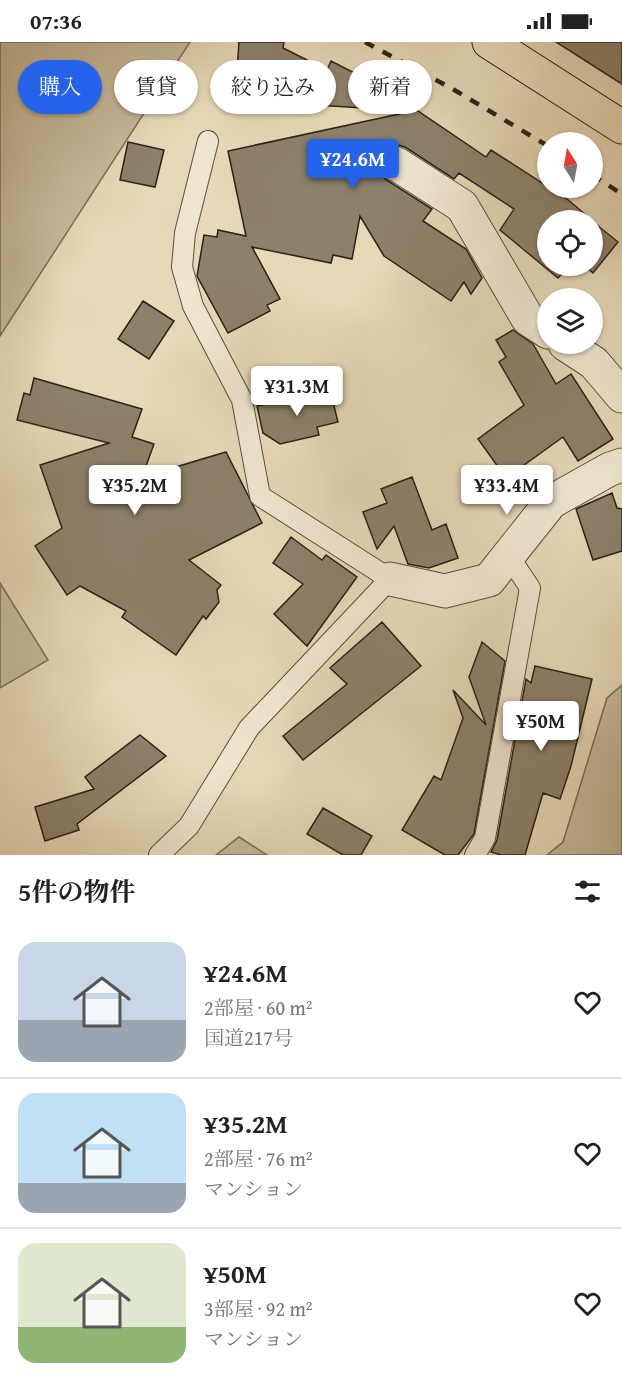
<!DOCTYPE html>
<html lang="ja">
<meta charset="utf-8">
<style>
:root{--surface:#fff;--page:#f2f2f2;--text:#222;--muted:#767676;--line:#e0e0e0;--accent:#2563eb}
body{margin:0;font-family:"Gentium Book Plus","Noto Serif JP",serif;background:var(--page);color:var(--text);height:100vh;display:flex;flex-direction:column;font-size:22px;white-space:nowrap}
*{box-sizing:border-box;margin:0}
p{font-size:20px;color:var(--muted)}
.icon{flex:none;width:33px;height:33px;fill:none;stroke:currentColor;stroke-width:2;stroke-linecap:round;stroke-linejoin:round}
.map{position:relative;height:813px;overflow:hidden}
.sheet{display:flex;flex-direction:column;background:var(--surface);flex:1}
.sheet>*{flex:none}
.guide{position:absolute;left:18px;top:18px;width:586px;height:54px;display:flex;gap:12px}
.needle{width:39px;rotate:349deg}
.controls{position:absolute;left:537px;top:90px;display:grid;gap:12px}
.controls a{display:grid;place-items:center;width:66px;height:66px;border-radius:50%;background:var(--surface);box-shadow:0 2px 4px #0004;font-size:30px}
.price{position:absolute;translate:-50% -51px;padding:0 14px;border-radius:6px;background:#fff;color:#222;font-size:20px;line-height:39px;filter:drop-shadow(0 2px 3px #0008)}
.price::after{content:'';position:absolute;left:50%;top:36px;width:18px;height:14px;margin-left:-9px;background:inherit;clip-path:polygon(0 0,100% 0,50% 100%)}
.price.current{background:var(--accent);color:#fff}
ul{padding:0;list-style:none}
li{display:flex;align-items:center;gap:18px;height:150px;padding:0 18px}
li+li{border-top:2px solid var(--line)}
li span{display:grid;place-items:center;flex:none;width:168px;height:120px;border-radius:18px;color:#555}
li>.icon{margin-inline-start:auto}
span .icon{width:72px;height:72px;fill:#fffc;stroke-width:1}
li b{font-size:26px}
h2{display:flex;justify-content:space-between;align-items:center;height:72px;padding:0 18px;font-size:26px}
.pill{padding:0 21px;border-radius:27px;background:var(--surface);box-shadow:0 2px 4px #0004;font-size:21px;line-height:54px}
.pill.current{background:var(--accent);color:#fff}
.status{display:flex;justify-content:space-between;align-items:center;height:42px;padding:0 30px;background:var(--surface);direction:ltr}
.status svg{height:16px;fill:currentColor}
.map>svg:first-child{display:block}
.green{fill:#c6ba9c;stroke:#786e59;stroke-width:1.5}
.building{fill:#8c816a;stroke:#2b2116;stroke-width:1.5}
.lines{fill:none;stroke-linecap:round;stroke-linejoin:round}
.service-casing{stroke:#5a4f3e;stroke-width:22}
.minor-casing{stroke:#5a4f3e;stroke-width:35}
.trunk-casing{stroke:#2b2116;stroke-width:35}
.service{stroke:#efe6d0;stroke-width:20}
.minor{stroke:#efe6d0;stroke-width:33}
.trunk{stroke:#e6d9b7;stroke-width:33}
.rail{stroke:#2b2116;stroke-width:4.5;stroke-dasharray:10 10;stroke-linecap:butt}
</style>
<div class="status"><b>07:36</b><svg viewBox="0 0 49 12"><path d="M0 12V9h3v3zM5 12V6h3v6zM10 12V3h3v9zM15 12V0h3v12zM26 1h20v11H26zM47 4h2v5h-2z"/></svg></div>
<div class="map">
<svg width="622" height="813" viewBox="0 0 622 813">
<rect width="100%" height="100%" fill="#e6d9b7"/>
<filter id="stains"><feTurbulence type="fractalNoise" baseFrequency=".00333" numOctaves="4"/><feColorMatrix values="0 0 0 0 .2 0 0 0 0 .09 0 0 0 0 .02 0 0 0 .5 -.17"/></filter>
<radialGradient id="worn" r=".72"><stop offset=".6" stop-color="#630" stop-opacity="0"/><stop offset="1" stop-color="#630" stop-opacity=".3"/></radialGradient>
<path class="green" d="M0 0H190L0 294Z
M0 541 48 618 0 646Z
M622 643V813H547L563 800 607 656Z
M239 795 267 813H216Z"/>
<path class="building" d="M239 0H284L283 6 327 28 331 19 384 46 486 115 491 108 567 157 592 178H548V224H569L558 236 500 188 514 167 459 131 454 137 405 105 395 102 386 105 379 111 376 121 378 129 385 137 432 167 423 179 466 207 482 236 471 252 464 240 451 259 384 214 360 174 352 217 333 213 331 221 252 205 280 257 267 263 270 269 228 291 197 234 204 193 217 195 218 188 246 194 228 109 413 69 235 58Z
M556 0H622V42Z
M128 100 164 108 155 145 120 138Z
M592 179 618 200 593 231 585 224H592Z
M143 259 174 279 149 317 118 297Z
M513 288 533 302 556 342 571 332 613 397 578 419 563 395 506 436 478 397 524 363 499 320 506 315 496 298Z
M34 336 142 367 132 395 154 402 142 435 226 410 262 481 189 518 221 543 217 548 219 560 206 577 203 574 176 613 122 575 126 569 80 544 67 553 35 504 62 486 40 423 109 401 17 378 24 351 30 353Z
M330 348 338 380 317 385 319 393 280 402 263 391 257 364Z
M412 435 432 488 446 482 458 516 429 526 408 522 394 484 377 507 363 470 387 461 381 447Z
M612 451 617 466 622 467V509L593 518 576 467Z
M291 495 322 518 326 513 357 535 307 604 274 572 303 542 273 521Z
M382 580 421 624 303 718 283 694 347 642 330 626Z
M482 600 505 619 474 792 458 813H445L402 788 434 734 441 738 463 676 453 648 486 683 469 635Z
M535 624 592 637 571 724 560 757 543 751 525 813H501L491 810 497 798 526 637 531 641Z
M140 693 166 714 77 782 79 788 45 799 35 765 94 747 85 735Z
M323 766 372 794 361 813H343L307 792Z"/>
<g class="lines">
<defs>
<path id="service" d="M159 813 189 784 249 686 390 537 260 454 242 358 193 264 182 225 185 191 208 99
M475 813 485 796 530 546 508 513"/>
<path id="minor" d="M395 121 462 164 528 277 548 290
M565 302 594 321 622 354
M390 537 445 549 489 538 551 460 610 427 622 423"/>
<path id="trunk" d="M489 0 622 85"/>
</defs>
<use href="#service" class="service-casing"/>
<use href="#minor" class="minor-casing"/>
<use href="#trunk" class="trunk-casing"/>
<use href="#service" class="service"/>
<use href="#minor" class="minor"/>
<use href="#trunk" class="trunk"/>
<path class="rail" d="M365 0 451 46 548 104
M592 133 622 152"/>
</g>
<rect width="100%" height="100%" filter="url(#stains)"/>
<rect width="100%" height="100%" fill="url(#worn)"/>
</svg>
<div class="controls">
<a><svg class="needle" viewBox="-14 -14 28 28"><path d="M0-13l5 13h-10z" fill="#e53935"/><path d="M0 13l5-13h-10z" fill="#767676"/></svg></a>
<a><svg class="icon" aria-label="locate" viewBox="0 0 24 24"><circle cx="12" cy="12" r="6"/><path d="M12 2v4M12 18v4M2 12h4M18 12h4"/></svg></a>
<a><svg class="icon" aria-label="layers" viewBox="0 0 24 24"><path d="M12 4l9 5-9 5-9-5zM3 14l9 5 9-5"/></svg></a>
</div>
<b class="price current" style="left:353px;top:148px">¥24.6M</b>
<b class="price" style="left:297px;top:375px">¥31.3M</b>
<b class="price" style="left:135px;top:474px">¥35.2M</b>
<b class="price" style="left:507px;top:474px">¥33.4M</b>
<b class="price" style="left:541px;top:710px">¥50M</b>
<div class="guide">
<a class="pill current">購入</a>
<a class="pill">賃貸</a>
<a class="pill">絞り込み</a>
<a class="pill">新着</a>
</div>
</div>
<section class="sheet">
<h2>5件の物件<svg class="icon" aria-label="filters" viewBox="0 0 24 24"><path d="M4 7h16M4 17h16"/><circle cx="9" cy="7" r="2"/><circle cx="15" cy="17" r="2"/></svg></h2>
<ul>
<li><span style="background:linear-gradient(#c9d6e8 65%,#9aa5b1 0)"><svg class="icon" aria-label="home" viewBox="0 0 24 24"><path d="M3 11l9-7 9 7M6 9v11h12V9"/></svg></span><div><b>¥24.6M</b><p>2部屋 · 60 m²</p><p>国道217号</p></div><svg class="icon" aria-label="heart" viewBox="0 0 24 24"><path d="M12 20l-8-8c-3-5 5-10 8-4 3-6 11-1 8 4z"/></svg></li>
<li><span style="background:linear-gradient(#bfe0f5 75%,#9aa5b1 0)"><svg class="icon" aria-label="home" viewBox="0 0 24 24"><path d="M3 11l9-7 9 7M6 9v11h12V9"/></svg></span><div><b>¥35.2M</b><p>2部屋 · 76 m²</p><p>マンション</p></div><svg class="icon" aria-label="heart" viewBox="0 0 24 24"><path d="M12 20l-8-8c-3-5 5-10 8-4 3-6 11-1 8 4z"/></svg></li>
<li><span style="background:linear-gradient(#dfe7d0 70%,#8fb573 0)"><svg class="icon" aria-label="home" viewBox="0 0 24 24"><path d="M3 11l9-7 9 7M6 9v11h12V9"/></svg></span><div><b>¥50M</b><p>3部屋 · 92 m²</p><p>マンション</p></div><svg class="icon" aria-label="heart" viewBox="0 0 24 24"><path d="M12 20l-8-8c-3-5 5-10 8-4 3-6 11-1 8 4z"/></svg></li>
</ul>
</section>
